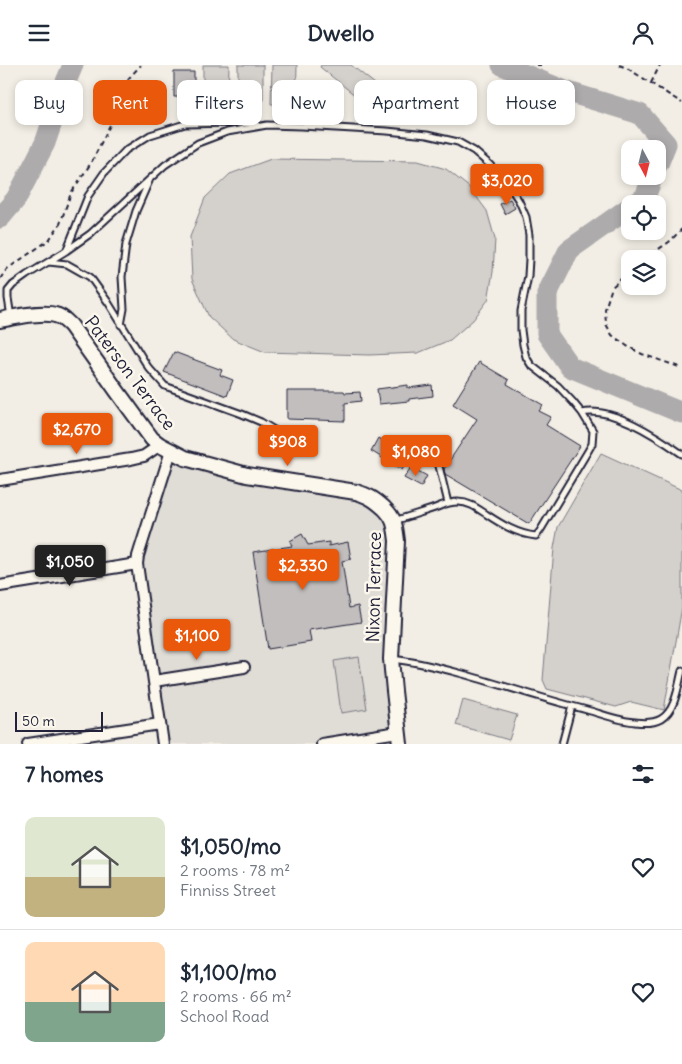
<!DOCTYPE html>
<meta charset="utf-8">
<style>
:root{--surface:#fff;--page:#f6f6f7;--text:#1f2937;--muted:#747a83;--line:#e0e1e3;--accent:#ea580c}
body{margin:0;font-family:Delius,sans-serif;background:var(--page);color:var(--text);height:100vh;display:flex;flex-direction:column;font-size:19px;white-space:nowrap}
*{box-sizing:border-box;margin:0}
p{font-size:16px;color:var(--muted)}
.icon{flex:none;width:28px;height:28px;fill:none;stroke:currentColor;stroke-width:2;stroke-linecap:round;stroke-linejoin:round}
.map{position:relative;height:679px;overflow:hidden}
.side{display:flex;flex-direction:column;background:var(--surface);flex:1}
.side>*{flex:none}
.hud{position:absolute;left:15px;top:15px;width:652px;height:45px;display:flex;gap:10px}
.needle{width:32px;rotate:173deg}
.buttons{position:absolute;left:621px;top:75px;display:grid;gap:10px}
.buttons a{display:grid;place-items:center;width:45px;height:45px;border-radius:10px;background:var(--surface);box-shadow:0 2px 8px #0003;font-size:25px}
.scale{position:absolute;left:15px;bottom:12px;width:88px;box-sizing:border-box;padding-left:5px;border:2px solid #22223b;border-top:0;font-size:14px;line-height:18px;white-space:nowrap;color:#22223b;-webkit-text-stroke:4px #fbf7ec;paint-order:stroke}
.price{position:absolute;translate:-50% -42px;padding:0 11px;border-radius:5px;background:var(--accent);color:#fff;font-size:16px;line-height:32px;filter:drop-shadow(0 1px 2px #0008)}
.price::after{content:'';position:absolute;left:50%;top:30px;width:15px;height:11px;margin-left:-8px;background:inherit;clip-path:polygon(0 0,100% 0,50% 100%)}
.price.current{background:#222;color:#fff}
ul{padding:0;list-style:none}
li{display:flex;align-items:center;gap:15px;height:125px;padding:0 25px}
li+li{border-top:1px solid var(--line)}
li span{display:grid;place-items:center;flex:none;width:140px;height:100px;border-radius:10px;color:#555}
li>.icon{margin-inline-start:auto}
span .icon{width:60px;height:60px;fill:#fffc;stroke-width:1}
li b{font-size:21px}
h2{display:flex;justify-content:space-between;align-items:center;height:60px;padding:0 25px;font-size:21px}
.chip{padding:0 18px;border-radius:10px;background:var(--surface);box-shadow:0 2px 8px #0003;font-size:18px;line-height:45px}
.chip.current{background:var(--accent);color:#fff}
header{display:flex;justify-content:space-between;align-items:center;height:65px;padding:0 25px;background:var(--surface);font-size:22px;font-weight:700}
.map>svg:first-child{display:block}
.built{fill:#e0dcd6}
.green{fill:#d4d1cc;stroke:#7b7a84}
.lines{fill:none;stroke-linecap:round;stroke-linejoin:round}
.river{stroke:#aeabad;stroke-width:21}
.building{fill:#c2bebe;stroke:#22223b}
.lane-casing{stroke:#22223b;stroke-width:9}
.street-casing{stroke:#22223b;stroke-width:14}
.secondary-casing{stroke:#22223b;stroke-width:18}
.path{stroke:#22223b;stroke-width:2;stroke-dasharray:5 4;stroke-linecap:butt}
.lane{stroke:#fbf7ec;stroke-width:5}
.street{stroke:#fbf7ec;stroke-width:10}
.secondary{stroke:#fbf7ec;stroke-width:14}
.labels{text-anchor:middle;stroke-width:5;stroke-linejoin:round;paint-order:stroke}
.street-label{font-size:18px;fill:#22223b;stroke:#fbf7ec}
</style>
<header><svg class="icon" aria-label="menu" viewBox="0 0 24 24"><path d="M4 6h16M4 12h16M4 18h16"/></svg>Dwello<svg class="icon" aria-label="person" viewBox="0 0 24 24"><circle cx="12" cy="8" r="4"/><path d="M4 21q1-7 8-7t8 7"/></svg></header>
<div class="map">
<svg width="682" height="679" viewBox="0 0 682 679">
<rect width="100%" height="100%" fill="#f2eee5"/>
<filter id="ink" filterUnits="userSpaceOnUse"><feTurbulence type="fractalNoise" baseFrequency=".02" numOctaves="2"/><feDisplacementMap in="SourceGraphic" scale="10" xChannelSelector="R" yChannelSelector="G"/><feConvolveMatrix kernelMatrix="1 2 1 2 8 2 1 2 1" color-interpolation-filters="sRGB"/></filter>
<g filter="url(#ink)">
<path class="built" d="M171 386 339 424 389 447 398 667 322 679H163L138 491Z"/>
<path class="green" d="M203 0H229L228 38H203Z
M238 0H263V37H238Z
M272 0H297L296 39H271Z
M321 0H351L380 23 367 40 320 2Z
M271 94 418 96 446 104 470 123 487 146 495 174 493 207 488 235 473 255 450 275 418 288 369 290 265 287 233 274 209 252 192 214 190 172 205 133 230 109Z
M601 388 682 425V542L664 645 631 637 616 642 547 624 543 615 554 483 558 462Z
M359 592 367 644 341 648 334 596Z
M463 635 517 650 509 675 456 660Z"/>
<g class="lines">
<path class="river" d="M502 0 565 26 640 49 666 79 658 99
M635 139 645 132 653 111
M630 142 569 185 547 229V269L570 302 682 348
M0 153 16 134 45 78 65 19 73 0"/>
</g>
<path class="building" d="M174 7H194V32H174Z
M510 134 515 143 505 149 500 139Z
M174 287 222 305 220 310 233 315 227 331 164 307Z
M479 297 509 315 507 319 543 340 539 346 551 352 546 360 580 381 529 459 445 409 444 404 477 354 453 339Z
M408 320V323L432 320 433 331 409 334V336L379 339 377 324Z
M287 326H344L345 328 360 327 361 336 345 338V356L287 354Z
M378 373 409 393 402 405 371 386Z
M411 402 427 411 421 422 404 413Z
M302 469 308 480 329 477V481L348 477 351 494 342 496 349 543 358 541 361 557 309 565 311 577 268 584 253 487 292 481 290 476Z"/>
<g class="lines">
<defs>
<path id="lane" d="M67 184 88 131 104 108 126 85 150 70 185 59 230 58 257 60
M49 197 67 199 90 212 108 237 148 302 165 321 242 349 261 357 279 368
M11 252 8 233V226L13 220 27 210 66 186 90 169 165 100 198 78 227 67 267 60 302 61 387 66 427 70 458 77 474 86 490 100 508 119 519 136 526 152 529 170V194L528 211 521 246V265L523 280 526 292 531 300 558 321 573 337 582 348 593 366 592 379 588 386 540 466 536 471C517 469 501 459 486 449 477 443 469 437 458 437 447 437 441 441 432 444 419 448 407 452 394 456
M121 260 124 244 122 212 126 179 136 146 150 114
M582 348C612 341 658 372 682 389
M436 389 448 438
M391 594C414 596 437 602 459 608 502 620 544 634 587 645 602 649 620 656 635 657 643 658 654 658 661 654 676 645 678 621 682 606
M562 679 572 641"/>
<path id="street" d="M0 415 131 394 144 391 160 380
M0 521 137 499
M154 616 244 602
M28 679 160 659
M163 679 137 499 138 491 171 386
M322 679 398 667"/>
<path id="secondary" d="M0 255C14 252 42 246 55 250 62 251 67 257 71 261L117 326 152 374 160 380 185 393 247 410 356 427C369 431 374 434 384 443 395 454 395 460 397 476L391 594 394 626 400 679"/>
</defs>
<use href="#lane" class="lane-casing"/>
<use href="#street" class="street-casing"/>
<use href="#secondary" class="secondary-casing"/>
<path class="path" d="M537 0H541
M619 0 627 3 682 38
M651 18 660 0
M644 194 669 177 682 164
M630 206 612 222 605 244 606 259 612 270 627 281 642 289 682 303
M0 214 7 204 49 175 60 159 71 128 91 98 111 58 116 35 129 13 141 0"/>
<use href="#lane" class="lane"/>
<use href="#street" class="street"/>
<use href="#secondary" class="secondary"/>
</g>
</g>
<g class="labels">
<g class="street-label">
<text transform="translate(130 308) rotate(53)" y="6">Paterson Terrace</text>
<text transform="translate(374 522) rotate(-89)" y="6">Nixon Terrace</text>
</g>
</g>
</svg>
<div class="buttons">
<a><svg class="needle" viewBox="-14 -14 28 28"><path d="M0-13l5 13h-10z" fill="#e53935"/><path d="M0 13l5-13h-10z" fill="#747a83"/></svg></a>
<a><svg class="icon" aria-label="locate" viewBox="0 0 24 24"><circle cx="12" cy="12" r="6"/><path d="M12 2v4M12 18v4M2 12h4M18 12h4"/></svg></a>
<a><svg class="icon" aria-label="layers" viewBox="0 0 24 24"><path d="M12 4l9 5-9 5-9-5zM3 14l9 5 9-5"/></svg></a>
</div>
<div class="scale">50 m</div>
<b class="price" style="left:507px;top:141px">$3,020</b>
<b class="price" style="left:77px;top:390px">$2,670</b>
<b class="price" style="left:288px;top:402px">$908</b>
<b class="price" style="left:416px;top:412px">$1,080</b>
<b class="price current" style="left:70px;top:522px">$1,050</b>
<b class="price" style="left:303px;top:526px">$2,330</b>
<b class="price" style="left:197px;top:596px">$1,100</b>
<div class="hud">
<a class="chip">Buy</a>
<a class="chip current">Rent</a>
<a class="chip">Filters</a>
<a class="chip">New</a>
<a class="chip">Apartment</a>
<a class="chip">House</a>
</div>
</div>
<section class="side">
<h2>7 homes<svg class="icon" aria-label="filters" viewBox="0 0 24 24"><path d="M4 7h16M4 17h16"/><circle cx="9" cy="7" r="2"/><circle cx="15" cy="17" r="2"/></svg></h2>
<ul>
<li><span style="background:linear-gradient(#dfe7d0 60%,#c2b280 0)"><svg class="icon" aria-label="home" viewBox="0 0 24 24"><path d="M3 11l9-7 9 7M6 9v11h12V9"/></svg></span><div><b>$1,050/mo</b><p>2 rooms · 78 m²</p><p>Finniss Street</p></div><svg class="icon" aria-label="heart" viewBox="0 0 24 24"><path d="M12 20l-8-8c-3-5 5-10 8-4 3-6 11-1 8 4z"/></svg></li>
<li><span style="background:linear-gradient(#ffd9b3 60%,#7fa58c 0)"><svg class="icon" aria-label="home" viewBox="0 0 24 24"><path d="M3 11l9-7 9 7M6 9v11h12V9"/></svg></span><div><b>$1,100/mo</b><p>2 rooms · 66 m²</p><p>School Road</p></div><svg class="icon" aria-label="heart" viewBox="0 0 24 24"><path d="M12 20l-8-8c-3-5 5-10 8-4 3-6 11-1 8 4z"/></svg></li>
</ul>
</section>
